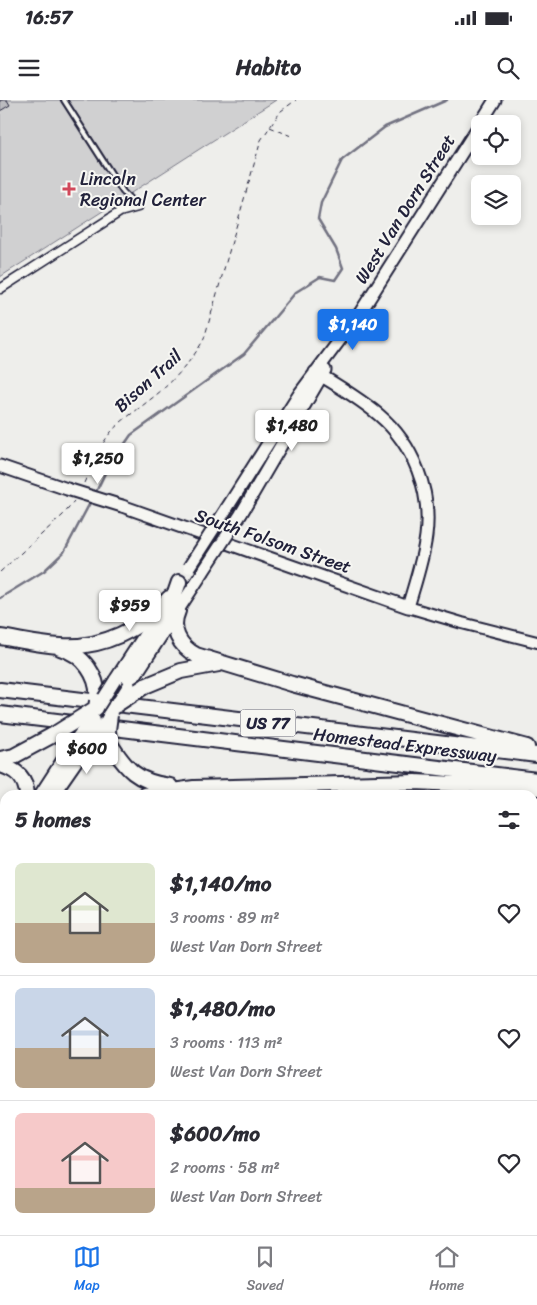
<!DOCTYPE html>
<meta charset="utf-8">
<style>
:root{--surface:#fff;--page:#f2f2f3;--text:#2b2b33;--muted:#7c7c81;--line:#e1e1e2;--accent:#1a73e8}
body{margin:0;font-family:Sriracha,sans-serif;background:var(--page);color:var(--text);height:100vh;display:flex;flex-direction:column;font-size:19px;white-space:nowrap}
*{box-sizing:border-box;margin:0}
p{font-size:16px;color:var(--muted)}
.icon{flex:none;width:28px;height:28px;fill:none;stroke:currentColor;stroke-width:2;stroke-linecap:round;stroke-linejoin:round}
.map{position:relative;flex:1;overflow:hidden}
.sheet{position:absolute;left:0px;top:690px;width:538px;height:445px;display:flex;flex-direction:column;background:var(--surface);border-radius:15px 15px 0 0;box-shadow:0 2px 8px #0003}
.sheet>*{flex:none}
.fabs{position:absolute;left:471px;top:15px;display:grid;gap:10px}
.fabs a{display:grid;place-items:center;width:50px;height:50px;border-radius:8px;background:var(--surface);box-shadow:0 2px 8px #0003;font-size:25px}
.price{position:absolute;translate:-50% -42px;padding:0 11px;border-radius:5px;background:#fff;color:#222;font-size:16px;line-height:32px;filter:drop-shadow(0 1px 2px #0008)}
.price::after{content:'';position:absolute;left:50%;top:30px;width:15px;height:11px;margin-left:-8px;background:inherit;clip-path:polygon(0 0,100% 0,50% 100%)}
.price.current{background:var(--accent);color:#fff}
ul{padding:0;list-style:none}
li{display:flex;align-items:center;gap:15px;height:125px;padding:0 15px}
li+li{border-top:1px solid var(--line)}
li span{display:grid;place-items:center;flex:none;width:140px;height:100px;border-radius:8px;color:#555}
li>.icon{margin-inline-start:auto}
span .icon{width:60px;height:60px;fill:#fffc;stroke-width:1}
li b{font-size:21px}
h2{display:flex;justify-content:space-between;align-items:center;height:60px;padding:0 15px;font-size:21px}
.status{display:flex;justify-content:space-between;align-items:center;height:35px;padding:0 25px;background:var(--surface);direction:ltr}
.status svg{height:14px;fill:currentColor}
header{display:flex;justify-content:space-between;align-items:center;height:65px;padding:0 15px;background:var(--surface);font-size:22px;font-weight:800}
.dock{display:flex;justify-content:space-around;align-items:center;height:70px;border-top:1px solid var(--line);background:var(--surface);font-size:14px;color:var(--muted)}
.dock a{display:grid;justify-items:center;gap:2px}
.dock .current{color:var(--accent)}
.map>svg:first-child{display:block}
.built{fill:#dfdfde}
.green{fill:#d0d0d1;stroke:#797986}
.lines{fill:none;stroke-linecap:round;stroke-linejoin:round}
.stream{stroke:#727281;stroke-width:2.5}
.building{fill:#bbbbbf;stroke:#22223b}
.service-casing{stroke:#22223b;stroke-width:8}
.minor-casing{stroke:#22223b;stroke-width:11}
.tertiary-casing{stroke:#22223b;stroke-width:14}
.secondary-casing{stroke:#22223b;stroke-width:15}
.primary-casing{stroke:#22223b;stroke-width:16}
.motorway-casing{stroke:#22223b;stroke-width:18}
.path{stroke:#22223b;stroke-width:1;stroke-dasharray:5 4;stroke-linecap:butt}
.service{stroke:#f6f6f2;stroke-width:4}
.minor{stroke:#f6f6f2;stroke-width:8}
.tertiary{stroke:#f6f6f2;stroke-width:10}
.secondary{stroke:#f6f6f2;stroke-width:11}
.primary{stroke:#f6f6f2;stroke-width:12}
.motorway{stroke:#f6f6f2;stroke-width:14}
.secondary-bridge-casing{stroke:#22223b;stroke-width:15;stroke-linecap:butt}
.motorway-bridge-casing{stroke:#22223b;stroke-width:18;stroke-linecap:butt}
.secondary-bridge{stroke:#f6f6f2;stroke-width:11}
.motorway-bridge{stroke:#f6f6f2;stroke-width:14}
.poi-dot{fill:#d1495b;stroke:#f6f6f2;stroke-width:2}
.labels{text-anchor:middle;stroke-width:4;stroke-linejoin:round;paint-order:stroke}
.shield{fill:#f6f6f2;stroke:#626272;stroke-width:1}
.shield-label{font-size:16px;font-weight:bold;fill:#22223b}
.poi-label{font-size:18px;fill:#22223b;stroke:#f6f6f2;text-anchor:start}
.street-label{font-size:18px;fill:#22223b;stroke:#f6f6f2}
</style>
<div class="status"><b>16:57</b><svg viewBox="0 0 49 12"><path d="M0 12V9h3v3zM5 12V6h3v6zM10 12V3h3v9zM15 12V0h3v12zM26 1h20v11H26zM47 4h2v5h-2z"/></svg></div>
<header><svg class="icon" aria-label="menu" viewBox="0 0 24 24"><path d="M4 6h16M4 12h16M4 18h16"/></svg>Habito<svg class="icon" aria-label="search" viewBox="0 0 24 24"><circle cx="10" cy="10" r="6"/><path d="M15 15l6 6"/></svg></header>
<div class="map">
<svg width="537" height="1135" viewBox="0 0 537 1135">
<rect width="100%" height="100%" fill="#eeeeeb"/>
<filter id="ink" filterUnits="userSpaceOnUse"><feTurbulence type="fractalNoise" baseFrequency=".02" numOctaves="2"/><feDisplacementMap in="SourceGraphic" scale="10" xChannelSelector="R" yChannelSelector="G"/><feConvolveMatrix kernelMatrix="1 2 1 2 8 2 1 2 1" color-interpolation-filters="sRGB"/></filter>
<g filter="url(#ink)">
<path class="built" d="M5 845V1130H423L415 1135H0V850Z"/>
<path class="green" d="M0 0H276L0 177Z"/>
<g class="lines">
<path class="stream" d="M95 394 106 371 131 335 244 254 296 192 320 177 335 180 343 168 336 149 318 119 321 103 342 60 385 27 447 0
M0 498 44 471 64 452 91 401"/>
</g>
<path class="building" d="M0 0H7L10 5 0 11Z"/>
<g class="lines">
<defs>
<path id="service" d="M64 0 123 92 138 107"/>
<path id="minor" d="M0 189 120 112 138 107
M446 1130 449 1135"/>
<path id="tertiary" d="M408 507 462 523 537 542
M532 1063 537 1050
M461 1135 504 1133 521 1135"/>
<path id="secondary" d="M480 24 495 0
M0 366 67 389
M122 406 408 507C415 483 423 460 426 436 432 391 413 344 379 315 360 299 337 285 315 272
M227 408 300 293 360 213 480 24
M241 414 325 270
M115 580 155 519
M129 585 203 472
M40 695 77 638"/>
<path id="primary" d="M0 746 5 740
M0 766 5 760"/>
<path id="motorway" d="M178 511C170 529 179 546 196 555L292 584 527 647
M0 537C20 540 40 545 61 546 101 549 143 529 169 498
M60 548C83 554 100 577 97 601
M145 586 181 571 219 564
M0 590 537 655
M119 592 129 572 171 505 179 482
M0 614 537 680
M87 624 116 605
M109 642C126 669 137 682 170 686
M0 659 14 656 53 635
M0 665C16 669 26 678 27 695
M51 695 76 659 87 639
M144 695 194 688 415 682 537 688
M0 775 5 770"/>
</defs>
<use href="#service" class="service-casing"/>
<use href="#minor" class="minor-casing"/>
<use href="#tertiary" class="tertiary-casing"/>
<use href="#secondary" class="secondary-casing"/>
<use href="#primary" class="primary-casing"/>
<use href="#motorway" class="motorway-casing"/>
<path class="path" d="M270 27 291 36
M84 383C92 365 99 347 111 332 121 320 135 312 147 302 170 285 190 264 204 239L261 40 281 11 296 0
M0 472 63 415 74 402"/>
<use href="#service" class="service"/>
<use href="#minor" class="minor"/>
<use href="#tertiary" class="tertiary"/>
<use href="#secondary" class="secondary"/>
<use href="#primary" class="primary"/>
<use href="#motorway" class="motorway"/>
<defs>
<path id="secondary-bridge" d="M67 389 122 406
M189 467 227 408
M203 472 241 414
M117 604 129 585
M98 607 115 580
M77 638 90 620
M94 640 109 616"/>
<path id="motorway-bridge" d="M116 605 145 586
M53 635 96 608 97 601
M87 639 93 621
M109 642 108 630 110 615"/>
</defs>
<use href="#secondary-bridge" class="secondary-bridge-casing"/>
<use href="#motorway-bridge" class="motorway-bridge-casing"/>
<use href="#secondary-bridge" class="secondary-bridge"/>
<use href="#motorway-bridge" class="motorway-bridge"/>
</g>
</g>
<path class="poi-dot" d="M66.5 81.5h5v5h5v5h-5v5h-5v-5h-5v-5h5z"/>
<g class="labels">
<rect class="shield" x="240.5" y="609.5" width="55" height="27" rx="4"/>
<g class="shield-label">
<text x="268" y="629">US 77</text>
</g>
<g class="poi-label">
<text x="80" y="85">Lincoln<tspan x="80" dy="21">Regional Center</tspan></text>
</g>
<g class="street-label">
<text transform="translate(405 109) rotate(-58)" y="6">West Van Dorn Street</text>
<text transform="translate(148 281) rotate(-42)" y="6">Bison Trail</text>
<text transform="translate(273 441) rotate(19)" y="6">South Folsom Street</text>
<text transform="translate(405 645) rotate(7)" y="6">Homestead Expressway</text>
</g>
</g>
</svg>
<div class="fabs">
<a><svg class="icon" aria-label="locate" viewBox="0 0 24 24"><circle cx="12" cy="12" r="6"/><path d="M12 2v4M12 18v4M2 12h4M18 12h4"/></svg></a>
<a><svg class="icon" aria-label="layers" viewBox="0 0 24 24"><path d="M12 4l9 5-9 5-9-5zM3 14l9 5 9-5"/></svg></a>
</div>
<b class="price current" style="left:353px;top:251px">$1,140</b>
<b class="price" style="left:292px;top:352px">$1,480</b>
<b class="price" style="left:98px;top:385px">$1,250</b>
<b class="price" style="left:130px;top:532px">$959</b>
<b class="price" style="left:87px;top:675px">$600</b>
<section class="sheet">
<h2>5 homes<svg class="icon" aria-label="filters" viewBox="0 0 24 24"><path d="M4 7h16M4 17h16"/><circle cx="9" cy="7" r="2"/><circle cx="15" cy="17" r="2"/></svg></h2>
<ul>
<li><span style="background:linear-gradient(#dfe7d0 60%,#b9a48a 0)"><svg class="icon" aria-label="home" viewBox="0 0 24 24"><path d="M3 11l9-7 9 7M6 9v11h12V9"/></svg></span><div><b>$1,140/mo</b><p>3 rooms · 89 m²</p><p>West Van Dorn Street</p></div><svg class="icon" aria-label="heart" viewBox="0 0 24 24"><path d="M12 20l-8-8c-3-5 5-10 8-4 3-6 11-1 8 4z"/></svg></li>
<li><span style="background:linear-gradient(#c9d6e8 60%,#b9a48a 0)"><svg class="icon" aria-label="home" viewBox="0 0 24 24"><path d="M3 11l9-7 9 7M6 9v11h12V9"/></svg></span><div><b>$1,480/mo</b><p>3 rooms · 113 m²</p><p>West Van Dorn Street</p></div><svg class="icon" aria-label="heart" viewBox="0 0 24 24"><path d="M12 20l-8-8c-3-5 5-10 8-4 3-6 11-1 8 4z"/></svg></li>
<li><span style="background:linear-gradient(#f6c9c9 75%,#b9a48a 0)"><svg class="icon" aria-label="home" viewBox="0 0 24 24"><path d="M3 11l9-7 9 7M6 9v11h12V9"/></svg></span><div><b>$600/mo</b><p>2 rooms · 58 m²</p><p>West Van Dorn Street</p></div><svg class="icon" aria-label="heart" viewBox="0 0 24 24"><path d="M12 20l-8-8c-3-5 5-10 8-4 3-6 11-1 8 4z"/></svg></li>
</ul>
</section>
</div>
<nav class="dock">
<a class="current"><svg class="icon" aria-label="map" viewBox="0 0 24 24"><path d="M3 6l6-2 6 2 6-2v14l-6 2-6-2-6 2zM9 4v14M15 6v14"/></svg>Map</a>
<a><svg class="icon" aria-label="saved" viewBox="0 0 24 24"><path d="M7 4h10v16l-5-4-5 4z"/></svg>Saved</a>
<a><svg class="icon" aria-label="home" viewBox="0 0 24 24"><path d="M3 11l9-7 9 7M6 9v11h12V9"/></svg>Home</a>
</nav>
